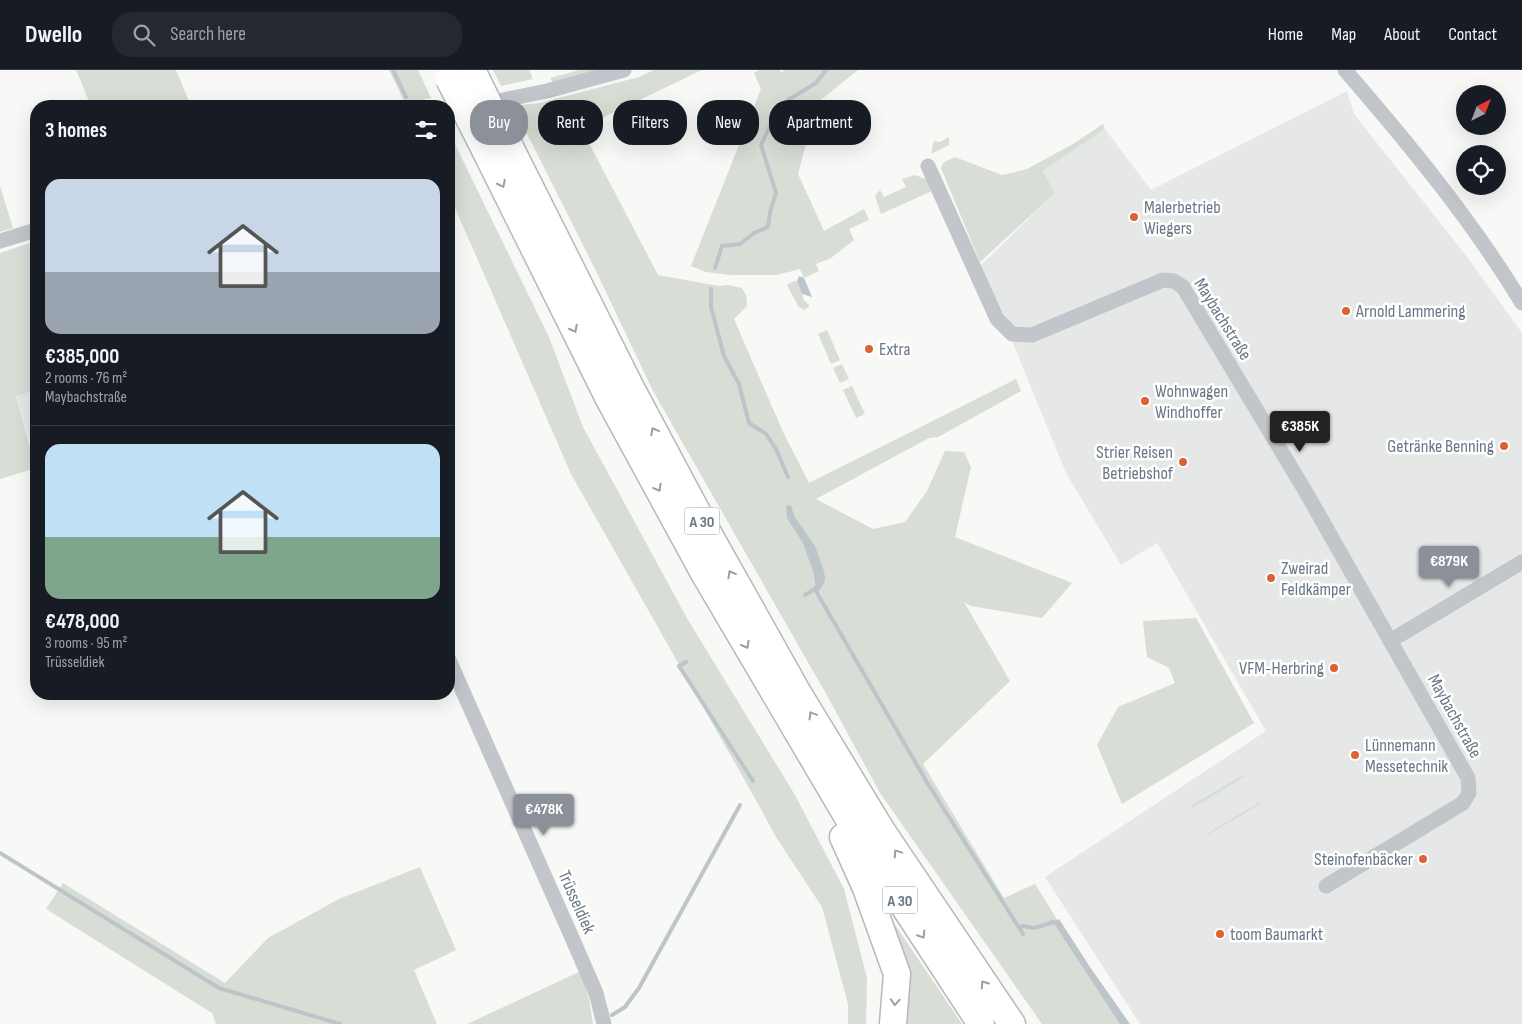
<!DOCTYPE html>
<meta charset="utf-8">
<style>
:root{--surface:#171b24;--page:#242831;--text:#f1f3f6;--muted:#9ea1a6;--line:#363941;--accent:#8c9099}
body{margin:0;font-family:"Sofia Sans Condensed",sans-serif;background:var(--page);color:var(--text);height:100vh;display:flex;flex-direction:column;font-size:19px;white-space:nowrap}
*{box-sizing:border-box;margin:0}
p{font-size:16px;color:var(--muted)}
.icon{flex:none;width:28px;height:28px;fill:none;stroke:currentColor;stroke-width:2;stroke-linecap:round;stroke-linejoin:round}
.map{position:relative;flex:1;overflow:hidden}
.drawer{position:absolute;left:30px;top:30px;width:425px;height:600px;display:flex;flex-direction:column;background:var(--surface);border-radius:20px;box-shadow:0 5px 20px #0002}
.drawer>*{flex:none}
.guide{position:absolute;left:470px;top:30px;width:475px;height:45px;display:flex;gap:10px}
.needle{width:32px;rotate:42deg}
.buttons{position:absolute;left:1456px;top:15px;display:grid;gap:10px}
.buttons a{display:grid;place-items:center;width:50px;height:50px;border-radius:50%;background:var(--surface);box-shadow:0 5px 20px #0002;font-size:25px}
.price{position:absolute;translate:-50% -42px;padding:0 11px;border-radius:5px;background:var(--accent);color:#fff;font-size:16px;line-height:32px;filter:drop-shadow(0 1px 2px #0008)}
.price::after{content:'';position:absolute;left:50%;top:30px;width:15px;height:11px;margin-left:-8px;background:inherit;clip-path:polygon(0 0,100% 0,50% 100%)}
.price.selected{background:#222;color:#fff}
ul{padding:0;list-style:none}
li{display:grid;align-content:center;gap:10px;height:265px;padding:0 15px}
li+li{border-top:1px solid var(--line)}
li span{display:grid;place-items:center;height:155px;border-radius:15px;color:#555}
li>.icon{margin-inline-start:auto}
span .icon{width:90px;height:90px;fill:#fffc;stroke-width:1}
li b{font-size:21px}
h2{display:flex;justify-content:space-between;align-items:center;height:60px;padding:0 15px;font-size:21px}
.pill{padding:0 18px;border-radius:20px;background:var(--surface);box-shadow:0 5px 20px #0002;font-size:18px;line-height:45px}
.pill.selected{background:var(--accent);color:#fff}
header{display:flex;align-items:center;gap:30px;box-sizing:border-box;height:70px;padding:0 25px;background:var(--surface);border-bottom:1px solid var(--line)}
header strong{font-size:24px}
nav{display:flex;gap:28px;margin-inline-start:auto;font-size:18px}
.search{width:350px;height:45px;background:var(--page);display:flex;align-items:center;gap:12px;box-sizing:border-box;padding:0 18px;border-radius:20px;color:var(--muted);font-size:19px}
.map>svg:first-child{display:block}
.built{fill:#e6e7e7}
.green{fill:#d8ddd5}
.water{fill:#bbc5ca}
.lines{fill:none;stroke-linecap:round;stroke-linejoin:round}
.stream{stroke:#bbc5ca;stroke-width:4}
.highway-casing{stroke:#b5b8bc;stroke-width:29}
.street{stroke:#c2c5c9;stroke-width:15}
.highway{stroke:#fff;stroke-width:26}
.highway-bridge-casing{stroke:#b5b8bc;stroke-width:29;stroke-linecap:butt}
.highway-bridge{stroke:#fff;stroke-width:26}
.oneway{stroke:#96a0aa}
.poi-dot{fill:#dc6233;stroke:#fff;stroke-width:2}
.labels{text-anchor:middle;stroke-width:5;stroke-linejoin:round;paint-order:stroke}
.shield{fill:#fff;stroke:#96a0aa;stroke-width:1}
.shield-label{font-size:16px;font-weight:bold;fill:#697786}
.poi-label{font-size:18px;fill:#697786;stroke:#fff;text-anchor:start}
.street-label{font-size:18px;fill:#697786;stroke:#fff}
</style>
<header>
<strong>Dwello</strong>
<div class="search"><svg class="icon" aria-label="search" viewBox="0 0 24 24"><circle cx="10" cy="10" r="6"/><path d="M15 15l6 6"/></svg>Search here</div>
<nav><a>Home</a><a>Map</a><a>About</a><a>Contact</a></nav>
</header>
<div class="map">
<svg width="1522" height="954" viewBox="0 0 1522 954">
<rect width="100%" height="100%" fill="#f8f8f6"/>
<path class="built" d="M1347 21 1354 44 1468 188 1522 263V954H1140L1045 807 1266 661 1157 473 1121 495 1066 403 981 195 1055 123 1043 101 1105 59 1151 120Z
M36 320V394L16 325Z"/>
<path class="green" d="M76 0H176L191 36H91Z
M389 0H418L431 28 405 33Z
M493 0H529L533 9 501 16Z
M579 0H607L554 14 550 8Z
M654 0H702L581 58 658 205 719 216 729 215 742 218 746 225 747 236 734 249 783 362 809 413 1016 309 1021 321 938 367 929 368 816 429 873 459 905 452 927 421 945 381 964 382 971 397 955 467 1072 513 1042 548 971 536 964 532 1010 611 923 694 1004 828 1035 814 1122 954H1042L880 723 829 629 653 321 595 199 513 36 539 33 639 7Z
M759 0H779L781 2 786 0H858L817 33 798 104 824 161 864 139 869 150 849 159 854 170 831 188 816 194 819 201 804 208 800 199 777 205H730L706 202 691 196 761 19 754 3Z
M1103 54 1105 59 1043 101 1055 123 980 192 941 98 944 92 955 87 1002 105 1027 99 1073 74Z
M449 62 549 267 583 357 688 550 795 725 844 819 867 908 866 954H848V934L822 837 776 767 757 732 571 404 449 124Z
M949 67V75L931 84 934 71 940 72Z
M915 105 928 110 932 121 881 144 875 126 880 120 884 127 906 117 902 109Z
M0 116 13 158 0 162Z
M36 171V320L16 326 36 398 0 409V183Z
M794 211H797L804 230 810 236 804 240 798 236 787 215Z
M827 260 840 290 831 294 818 264Z
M842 294 849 309 840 313 833 298Z
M852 316 865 344 856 348 843 320Z
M1196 548 1254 653 1122 734 1097 675 1118 637 1175 613 1169 598 1147 587 1143 551Z
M1243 705 1244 707 1193 738 1192 735Z
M1260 732 1261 734 1209 764 1208 763Z
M420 797 456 880 414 900 437 954H216L212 943 46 839 63 813 225 913 268 868 339 829Z
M875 825 962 954H900Z
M581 901 589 929 593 954H467Z"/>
<path class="water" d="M799 206 804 208 812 227 802 224 797 211Z
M791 435 794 446 815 476 824 501 825 509 824 513 821 518 816 521 814 504 803 473 787 448 786 436Z
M1059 849 1090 897 1130 954H1120L1055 855 1054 852Z"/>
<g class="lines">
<path class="stream" d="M393 0 406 27
M715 198 722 176 740 174 754 163 768 157 770 142 776 123 761 75 769 58 788 30 816 13 826 0
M711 219V237L724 286 739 314 749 353 766 364 776 379 788 407
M816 518 817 523 928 714 1023 864
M805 525 818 517
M686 592 679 596 753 711
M0 783 219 918 340 954
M1020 857 1023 856 1034 858 1054 852
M612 945 625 937 639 918 740 735"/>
<defs>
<path id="highway" d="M504 65 630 316 711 468 798 623 882 761 1012 954
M480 70 609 329 705 505 864 775 981 954
M843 767 866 818 897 904 893 954"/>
</defs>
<use href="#highway" class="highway-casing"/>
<path class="street" d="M1345 0C1409 74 1471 149 1522 233
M449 41 547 21 624 0
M928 96 997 249 1012 264 1032 265 1163 210 1174 211 1183 217 1307 424 1468 708 1469 723 1463 733 1326 816
M0 171 36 160
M1390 571 1522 492
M449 590 573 870 596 923 604 954"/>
<use href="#highway" class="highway"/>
<defs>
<path id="highway-bridge" d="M473 2 504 65
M449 9 480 70"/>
</defs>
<use href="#highway-bridge" class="highway-bridge-casing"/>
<use href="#highway-bridge" class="highway-bridge"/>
</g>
<defs><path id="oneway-chevron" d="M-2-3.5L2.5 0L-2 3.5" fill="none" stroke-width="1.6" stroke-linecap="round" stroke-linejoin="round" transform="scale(1.25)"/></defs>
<g class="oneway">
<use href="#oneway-chevron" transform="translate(502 114) rotate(63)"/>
<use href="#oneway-chevron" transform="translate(574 259) rotate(63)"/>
<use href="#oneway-chevron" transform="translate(654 361) rotate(-118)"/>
<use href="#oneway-chevron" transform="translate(658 418) rotate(61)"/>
<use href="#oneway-chevron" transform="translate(731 504) rotate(-119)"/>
<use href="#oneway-chevron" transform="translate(746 575) rotate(60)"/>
<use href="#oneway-chevron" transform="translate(812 645) rotate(-121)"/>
<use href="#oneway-chevron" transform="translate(897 783) rotate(-124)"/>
<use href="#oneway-chevron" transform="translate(922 865) rotate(57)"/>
<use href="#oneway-chevron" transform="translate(984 914) rotate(-125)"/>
<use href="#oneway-chevron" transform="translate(895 932) rotate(94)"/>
</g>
<g class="poi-dot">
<circle cx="1134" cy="147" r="5"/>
<circle cx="1346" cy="241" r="5"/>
<circle cx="869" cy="279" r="5"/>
<circle cx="1145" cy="331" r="5"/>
<circle cx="1504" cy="376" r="5"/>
<circle cx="1183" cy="392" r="5"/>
<circle cx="1271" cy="508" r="5"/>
<circle cx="1334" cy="598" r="5"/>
<circle cx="1355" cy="685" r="5"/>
<circle cx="1423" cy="789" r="5"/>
<circle cx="1220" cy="864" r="5"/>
</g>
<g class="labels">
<g class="shield">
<rect x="684.5" y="437.5" width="35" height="27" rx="4"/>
<rect x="882.5" y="816.5" width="35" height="27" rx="4"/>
</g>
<g class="shield-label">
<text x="702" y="457">A 30</text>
<text x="900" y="836">A 30</text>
</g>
<g class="poi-label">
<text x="1144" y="143">Malerbetrieb<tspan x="1144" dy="21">Wiegers</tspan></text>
<text x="1356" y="247">Arnold Lammering</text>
<text x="879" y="285">Extra</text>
<text x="1155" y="327">Wohnwagen<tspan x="1155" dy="21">Windhoffer</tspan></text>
<text x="1494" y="382" text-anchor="end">Getränke Benning</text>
<text x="1173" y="388" text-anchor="end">Strier Reisen<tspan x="1173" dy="21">Betriebshof</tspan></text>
<text x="1281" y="504">Zweirad<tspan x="1281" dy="21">Feldkämper</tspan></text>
<text x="1324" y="604" text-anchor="end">VFM-Herbring</text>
<text x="1365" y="681">Lünnemann<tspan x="1365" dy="21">Messetechnik</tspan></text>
<text x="1413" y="795" text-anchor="end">Steinofenbäcker</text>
<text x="1230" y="870">toom Baumarkt</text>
</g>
<g class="street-label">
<text transform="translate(1223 249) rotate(58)" y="6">Maybachstraße</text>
<text transform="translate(1455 646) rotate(61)" y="6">Maybachstraße</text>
<text transform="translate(577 832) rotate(66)" y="6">Trüsseldiek</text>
</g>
</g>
</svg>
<div class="buttons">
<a><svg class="needle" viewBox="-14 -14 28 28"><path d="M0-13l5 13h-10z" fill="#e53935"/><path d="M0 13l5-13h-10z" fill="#9ea1a6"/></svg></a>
<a><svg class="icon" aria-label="locate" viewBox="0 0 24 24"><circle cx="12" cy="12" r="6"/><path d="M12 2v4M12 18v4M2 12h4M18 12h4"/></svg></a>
</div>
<b class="price selected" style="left:1300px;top:383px">€385K</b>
<b class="price" style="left:1449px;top:518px">€879K</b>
<b class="price" style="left:544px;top:766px">€478K</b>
<div class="guide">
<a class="pill selected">Buy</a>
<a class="pill">Rent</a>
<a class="pill">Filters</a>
<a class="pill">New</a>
<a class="pill">Apartment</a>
</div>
<section class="drawer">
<h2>3 homes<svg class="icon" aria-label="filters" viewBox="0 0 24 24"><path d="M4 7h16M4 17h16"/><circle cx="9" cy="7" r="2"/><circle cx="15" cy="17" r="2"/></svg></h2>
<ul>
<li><span style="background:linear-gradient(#c9d6e8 60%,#9aa5b1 0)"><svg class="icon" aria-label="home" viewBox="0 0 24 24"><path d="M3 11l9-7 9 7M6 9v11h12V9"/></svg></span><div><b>€385,000</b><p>2 rooms · 76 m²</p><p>Maybachstraße</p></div></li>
<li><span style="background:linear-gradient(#bfe0f5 60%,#7fa58c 0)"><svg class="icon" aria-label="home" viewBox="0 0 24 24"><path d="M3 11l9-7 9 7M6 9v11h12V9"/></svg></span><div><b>€478,000</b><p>3 rooms · 95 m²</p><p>Trüsseldiek</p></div></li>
</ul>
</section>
</div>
